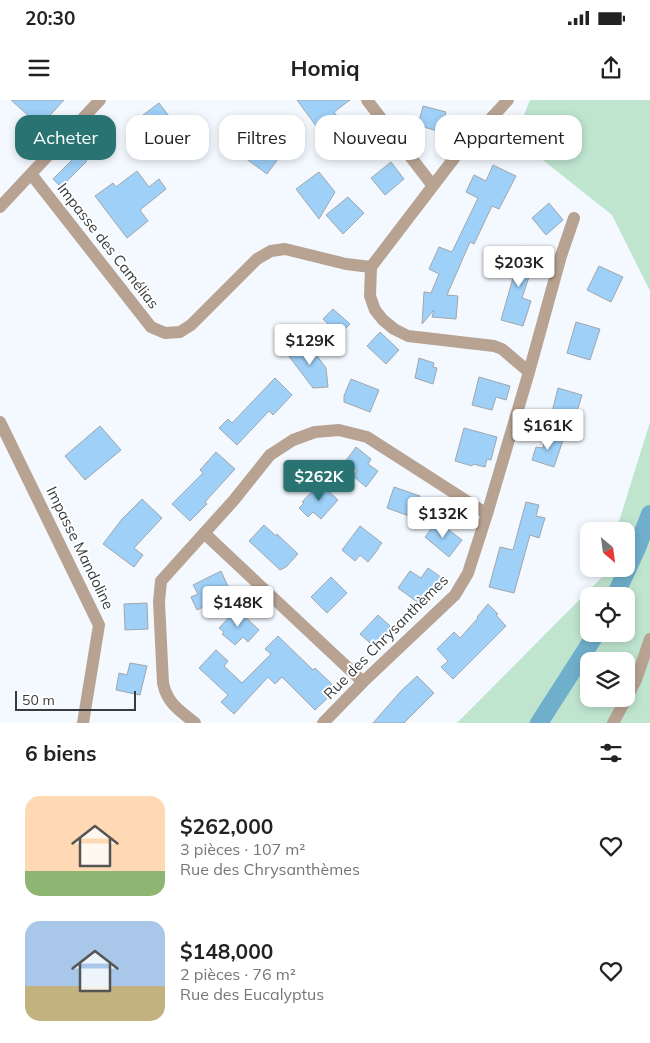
<!DOCTYPE html>
<html lang="fr">
<meta charset="utf-8">
<style>
:root{--surface:#fff;--page:#f6f6f6;--text:#222;--muted:#767676;--accent:#297372}
body{margin:0;font-family:Mulish,sans-serif;background:var(--page);color:var(--text);height:100vh;display:flex;flex-direction:column;font-size:19px;white-space:nowrap}
*{box-sizing:border-box;margin:0}
p{font-size:16px;color:var(--muted)}
.icon{flex:none;width:28px;height:28px;fill:none;stroke:currentColor;stroke-width:2;stroke-linecap:round;stroke-linejoin:round}
.map{position:relative;height:623px;overflow:hidden}
.sheet{display:flex;flex-direction:column;background:var(--surface);flex:1}
.sheet>*{flex:none}
.top-card{position:absolute;left:15px;top:15px;width:620px;height:45px;display:flex;gap:10px}
.needle{width:32px;rotate:151deg}
.buttons{position:absolute;left:580px;top:422px;display:grid;gap:10px}
.buttons a{display:grid;place-items:center;width:55px;height:55px;border-radius:10px;background:var(--surface);box-shadow:0 2px 8px #0003;font-size:25px}
.scale{position:absolute;left:15px;bottom:12px;width:121px;box-sizing:border-box;padding-left:5px;border:2px solid #383b3d;border-top:0;font-size:14px;line-height:18px;white-space:nowrap;color:#383b3d;-webkit-text-stroke:4px #fff;paint-order:stroke}
.price{position:absolute;translate:-50% -42px;padding:0 11px;border-radius:5px;background:#fff;color:#222;font-size:16px;line-height:32px;filter:drop-shadow(0 1px 2px #0008)}
.price::after{content:'';position:absolute;left:50%;top:30px;width:15px;height:11px;margin-left:-8px;background:inherit;clip-path:polygon(0 0,100% 0,50% 100%)}
.price.active{background:var(--accent);color:#fff}
ul{padding:0;list-style:none}
li{display:flex;align-items:center;gap:15px;height:125px;padding:0 25px}
li span{display:grid;place-items:center;flex:none;width:140px;height:100px;border-radius:15px;color:#555}
li>.icon{margin-inline-start:auto}
span .icon{width:60px;height:60px;fill:#fffc;stroke-width:1}
li b{font-size:21px}
h2{display:flex;justify-content:space-between;align-items:center;height:60px;padding:0 25px;font-size:21px}
.tag{padding:0 18px;border-radius:15px;background:var(--surface);box-shadow:0 2px 8px #0003;font-size:18px;line-height:45px}
.tag.active{background:var(--accent);color:#fff}
.status{display:flex;justify-content:space-between;align-items:center;height:35px;padding:0 25px;background:var(--surface);direction:ltr}
.status svg{height:14px;fill:currentColor}
header{display:flex;justify-content:space-between;align-items:center;height:65px;padding:0 25px;background:var(--surface);font-size:22px;font-weight:700}
.map>svg:first-child{display:block}
.green{fill:#bfe5cf;fill-rule:evenodd}
.lines{fill:none;stroke-linecap:round;stroke-linejoin:round}
.canal{stroke:#70afcc;stroke-width:18}
.building{fill:#9ed0f8;stroke:#a1a7ac}
.minor{stroke:#b8a392;stroke-width:12}
.tertiary{stroke:#b8a392;stroke-width:12}
.labels{text-anchor:middle;stroke-width:4;stroke-linejoin:round;paint-order:stroke}
.street-label{font-size:15px;fill:#383b3d;stroke:#fff}
</style>
<div class="status"><b>20:30</b><svg viewBox="0 0 49 12"><path d="M0 12V9h3v3zM5 12V6h3v6zM10 12V3h3v9zM15 12V0h3v12zM26 1h20v11H26zM47 4h2v5h-2z"/></svg></div>
<header><svg class="icon" aria-label="menu" viewBox="0 0 24 24"><path d="M4 6h16M4 12h16M4 18h16"/></svg>Homiq<svg class="icon" aria-label="share" viewBox="0 0 24 24"><path d="M12 15V3M7 8l5-5 5 5M5 13v7h14v-7"/></svg></header>
<div class="map">
<svg width="650" height="623" viewBox="0 0 650 623">
<rect width="100%" height="100%" fill="#f3f9ff"/>
<path class="green" d="M530 0H650V191L612 115 515 38Z
M650 322V623H457L602 477 605 469H626V431H616ZM589 496H626V534H589ZM589 561H626V599H589Z"/>
<g class="lines">
<path class="canal" d="M615 496 637 448 650 414
M539 623 596 534"/>
</g>
<path class="building" d="M11 0H64L40 26Z
M297 0H350L334 12 337 16 319 30Z
M159 3 179 29 151 51 131 24Z
M423 6 446 12 440 32 418 25Z
M274 16 300 35 289 50 286 48 267 74 245 58Z
M353 30 365 36 353 57 341 50Z
M79 53 87 61 61 87 53 79Z
M391 62 404 79 385 95 371 78Z
M493 65 516 76 499 109 492 106 474 144 470 142 447 195 458 196 456 219 432 217 434 210 422 224 424 192 431 193 439 174 429 169 439 147 452 152 478 98 466 92 474 75 486 81Z
M137 71 149 87 159 79 166 89 140 110 148 121 127 138 95 96 113 83 116 87Z
M319 72 335 92 319 119 296 89Z
M348 97 364 113 343 134 326 115Z
M549 103 563 120 546 135 532 118Z
M525 146 538 150 522 198 531 201 523 226 501 220 513 178 507 176 513 157 520 160Z
M599 166 623 177 611 202 587 190Z
M333 209 350 224 339 235 323 219Z
M576 222 600 229 590 260 567 253Z
M380 232 399 250 386 264 367 246Z
M306 241 326 268 328 287 313 288 288 255Z
M419 258 434 263 433 267 437 268 433 284 415 278Z
M479 277 510 286 506 300 496 297 492 310 472 305Z
M275 278 292 295 273 315 269 311 237 345 219 328 228 319 232 323Z
M351 279 379 290 370 312 344 302V296Z
M558 288 582 295 575 318 552 312Z
M100 326 121 350 85 380 65 356Z
M464 328 497 337 491 360 487 359 485 367 473 364 472 366 455 361Z
M546 334 563 340 554 367 532 360 536 347 543 348Z
M356 347 371 359 368 364 378 371 366 387 353 376 357 371 345 362Z
M216 352 235 369 205 402 207 404 190 421 172 404 203 373 200 370Z
M320 383 338 400 321 419 313 412 308 417 299 408 304 403 302 402Z
M394 387 420 396 412 417 387 408Z
M142 399 162 418 134 448 143 455 134 467 103 444 122 419Z
M526 402 539 405 536 416 545 418 539 438 530 435 514 493 489 487 500 447 513 450Z
M437 421 462 440 449 457 425 437Z
M264 425 276 436 277 434 298 454 286 467 280 470 249 441Z
M360 426 382 443 378 448H379L368 462 360 455 355 461 342 450Z
M428 468 445 480 428 502 420 504 398 488 410 471 421 478Z
M221 471 231 493 197 510 191 497 198 494 193 485Z
M331 477 347 493 327 513 311 497Z
M147 503 148 529 125 530 124 504Z
M488 504 498 514 496 515 506 526 453 579 441 567 448 561 437 549 454 532 460 538 478 518 477 517Z
M237 509 259 530 248 542 243 537 235 545 222 534 224 532 219 528Z
M378 515 390 526V531L383 538 386 542 378 550 360 534Z
M278 536 313 570 315 568 337 589 315 610 282 577 275 584 268 577 234 614 221 602 228 595 199 568 216 550 228 561 224 566 242 583 271 554 265 549Z
M130 563 147 566 140 595 116 590 119 573 127 575Z
M417 576 434 593 404 623H373L401 591Z"/>
<g class="lines">
<path class="minor" d="M367 0 433 86
M508 0 455 57 371 167 370 196 375 210 383 220 394 229 408 236 494 246 502 249 529 272
M31 74 151 227 165 233 180 232 191 225 257 159 271 151 285 149 346 164 371 167
M0 107 100 0
M0 322 99 525 83 623
M204 433 363 582
M195 623C179 610 167 603 163 583L159 502 161 481 234 400 270 355 293 340 315 332 339 330 367 337 487 414
M323 623 363 582 455 495 468 473 487 414 529 272 561 156 574 118"/>
<path class="tertiary" d="M626 599 636 580 650 539
M613 623 626 599"/>
</g>
<g class="labels">
<g class="street-label">
<text transform="translate(108 146) rotate(52)" y="5">Impasse des Camélias</text>
<text transform="translate(80 448) rotate(64)" y="5">Impasse Mandoline</text>
<text transform="translate(386 537) rotate(-45)" y="5">Rue des Chrysanthèmes</text>
</g>
</g>
</svg>
<div class="buttons">
<a><svg class="needle" viewBox="-14 -14 28 28"><path d="M0-13l5 13h-10z" fill="#e53935"/><path d="M0 13l5-13h-10z" fill="#767676"/></svg></a>
<a><svg class="icon" aria-label="locate" viewBox="0 0 24 24"><circle cx="12" cy="12" r="6"/><path d="M12 2v4M12 18v4M2 12h4M18 12h4"/></svg></a>
<a><svg class="icon" aria-label="layers" viewBox="0 0 24 24"><path d="M12 4l9 5-9 5-9-5zM3 14l9 5 9-5"/></svg></a>
</div>
<div class="scale">50 m</div>
<b class="price" style="left:519px;top:188px">$203K</b>
<b class="price" style="left:310px;top:266px">$129K</b>
<b class="price" style="left:548px;top:351px">$161K</b>
<b class="price active" style="left:319px;top:402px">$262K</b>
<b class="price" style="left:443px;top:439px">$132K</b>
<b class="price" style="left:238px;top:528px">$148K</b>
<div class="top-card">
<a class="tag active">Acheter</a>
<a class="tag">Louer</a>
<a class="tag">Filtres</a>
<a class="tag">Nouveau</a>
<a class="tag">Appartement</a>
</div>
</div>
<section class="sheet">
<h2>6 biens<svg class="icon" aria-label="filters" viewBox="0 0 24 24"><path d="M4 7h16M4 17h16"/><circle cx="9" cy="7" r="2"/><circle cx="15" cy="17" r="2"/></svg></h2>
<ul>
<li><span style="background:linear-gradient(#ffd9b3 75%,#8fb573 0)"><svg class="icon" aria-label="home" viewBox="0 0 24 24"><path d="M3 11l9-7 9 7M6 9v11h12V9"/></svg></span><div><b>$262,000</b><p>3 pièces · 107 m²</p><p>Rue des Chrysanthèmes</p></div><svg class="icon" aria-label="heart" viewBox="0 0 24 24"><path d="M12 20l-8-8c-3-5 5-10 8-4 3-6 11-1 8 4z"/></svg></li>
<li><span style="background:linear-gradient(#a9c7e8 65%,#c2b280 0)"><svg class="icon" aria-label="home" viewBox="0 0 24 24"><path d="M3 11l9-7 9 7M6 9v11h12V9"/></svg></span><div><b>$148,000</b><p>2 pièces · 76 m²</p><p>Rue des Eucalyptus</p></div><svg class="icon" aria-label="heart" viewBox="0 0 24 24"><path d="M12 20l-8-8c-3-5 5-10 8-4 3-6 11-1 8 4z"/></svg></li>
</ul>
</section>
